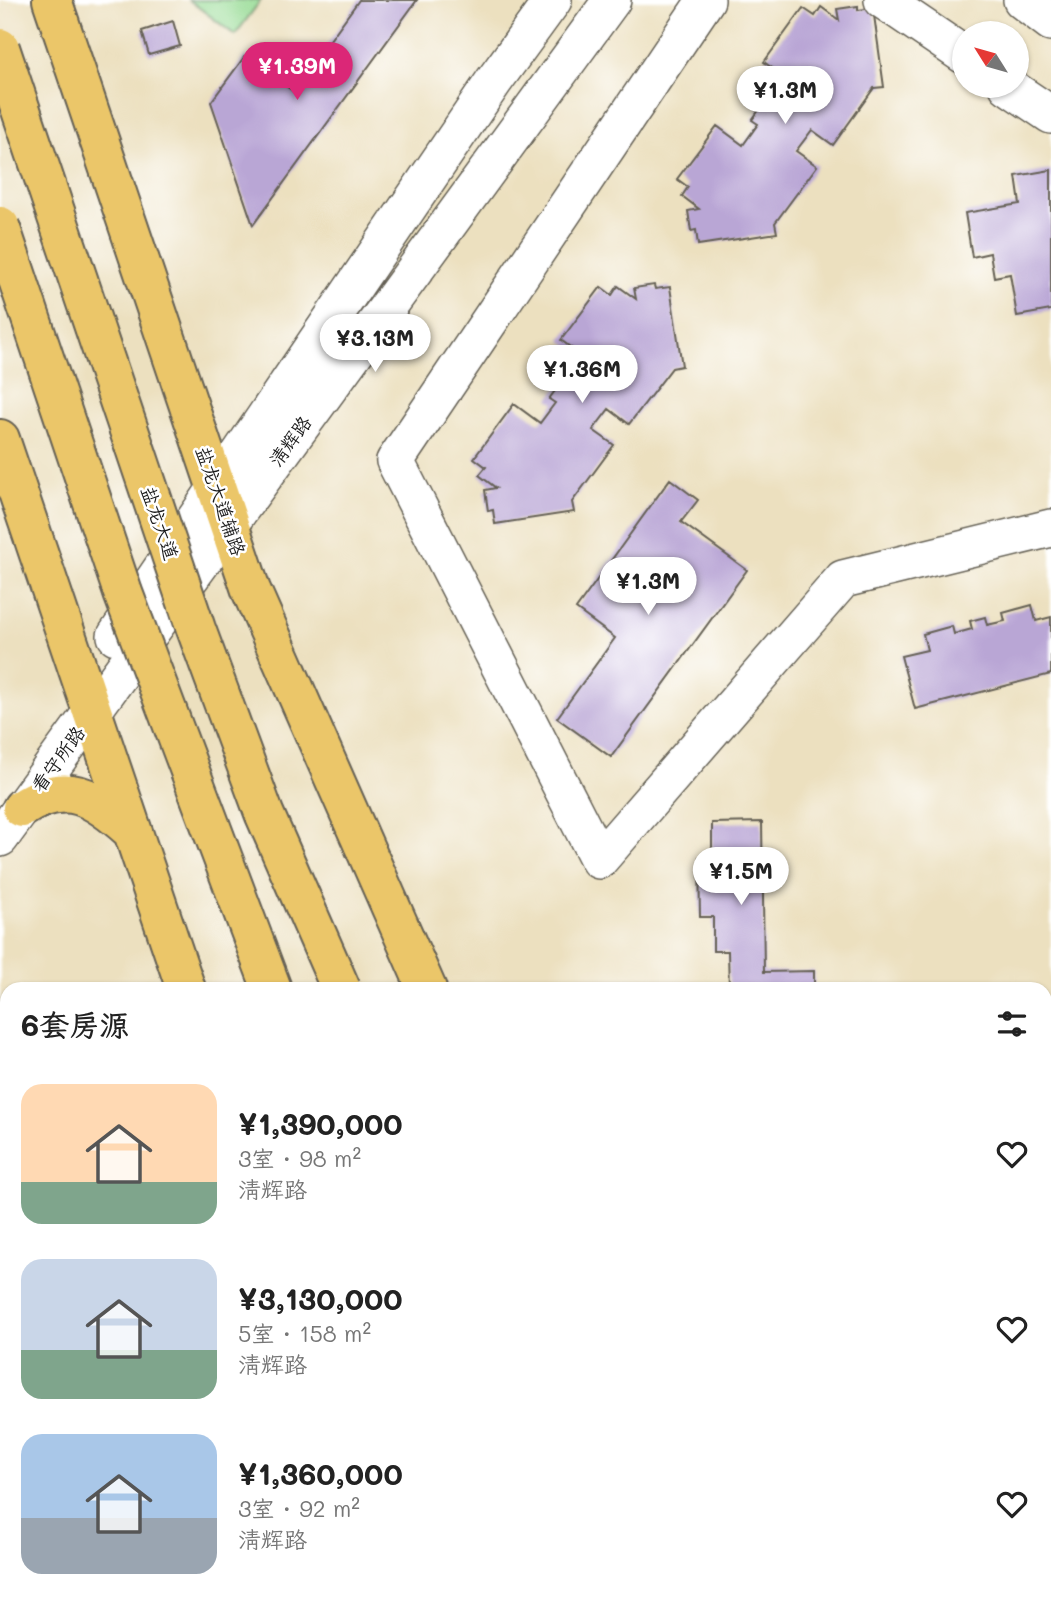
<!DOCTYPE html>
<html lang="zh">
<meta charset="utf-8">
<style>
:root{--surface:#fff;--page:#f2f2f2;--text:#222;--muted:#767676;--accent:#db2777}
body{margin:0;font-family:Mali,"LXGW WenKai TC",sans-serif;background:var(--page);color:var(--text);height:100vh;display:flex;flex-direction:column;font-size:26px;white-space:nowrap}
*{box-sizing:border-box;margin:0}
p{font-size:23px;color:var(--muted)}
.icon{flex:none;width:38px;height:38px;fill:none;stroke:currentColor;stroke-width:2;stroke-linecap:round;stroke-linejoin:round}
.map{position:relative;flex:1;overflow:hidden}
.side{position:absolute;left:0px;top:982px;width:1052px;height:625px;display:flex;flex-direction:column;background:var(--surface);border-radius:21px 21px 0 0;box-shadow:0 2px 5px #0004}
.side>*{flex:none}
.needle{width:46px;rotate:307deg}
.tools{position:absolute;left:952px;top:21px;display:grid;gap:14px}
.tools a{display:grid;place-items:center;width:77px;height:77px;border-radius:50%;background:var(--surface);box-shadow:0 2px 5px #0004;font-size:35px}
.price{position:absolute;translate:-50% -60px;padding:0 16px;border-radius:24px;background:#fff;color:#222;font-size:23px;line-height:46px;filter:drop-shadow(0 2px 4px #0008)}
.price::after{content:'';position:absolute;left:50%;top:42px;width:21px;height:16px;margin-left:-10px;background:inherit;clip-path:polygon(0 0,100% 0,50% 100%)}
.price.on{background:var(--accent);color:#fff}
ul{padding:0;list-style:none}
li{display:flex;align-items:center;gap:21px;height:175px;padding:0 21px}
li span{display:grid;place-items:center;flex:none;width:196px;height:140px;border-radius:21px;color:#555}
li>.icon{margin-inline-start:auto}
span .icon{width:84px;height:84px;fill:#fffc;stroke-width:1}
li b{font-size:30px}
h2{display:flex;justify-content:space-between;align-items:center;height:84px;padding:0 21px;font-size:30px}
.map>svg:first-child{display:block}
.green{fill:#97db94;stroke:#5a7c58;stroke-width:2}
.building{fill:#b9a6d5}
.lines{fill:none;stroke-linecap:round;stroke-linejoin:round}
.minor-casing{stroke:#656155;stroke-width:40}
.major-casing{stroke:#656155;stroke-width:42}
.highway-casing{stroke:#656155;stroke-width:42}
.minor{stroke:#fff;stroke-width:37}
.major{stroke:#ebc669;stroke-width:38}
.highway{stroke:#ebc669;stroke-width:38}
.highway-bridge-casing{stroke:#656155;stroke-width:42;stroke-linecap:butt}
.highway-bridge{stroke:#ebc669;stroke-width:38}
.labels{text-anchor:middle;stroke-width:5;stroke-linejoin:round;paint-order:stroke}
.street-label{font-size:19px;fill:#1c1c1c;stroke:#fff}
</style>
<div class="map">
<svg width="1051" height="1606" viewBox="0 0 1051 1606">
<rect width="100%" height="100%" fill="#fff"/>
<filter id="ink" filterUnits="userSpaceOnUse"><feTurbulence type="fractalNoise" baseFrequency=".0143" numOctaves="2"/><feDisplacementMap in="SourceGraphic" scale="14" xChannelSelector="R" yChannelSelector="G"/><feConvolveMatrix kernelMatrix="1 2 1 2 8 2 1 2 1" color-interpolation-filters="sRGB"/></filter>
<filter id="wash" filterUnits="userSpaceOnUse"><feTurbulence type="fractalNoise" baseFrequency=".00686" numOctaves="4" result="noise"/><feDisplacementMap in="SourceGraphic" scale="28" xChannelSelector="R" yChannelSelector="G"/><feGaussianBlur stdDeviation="1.57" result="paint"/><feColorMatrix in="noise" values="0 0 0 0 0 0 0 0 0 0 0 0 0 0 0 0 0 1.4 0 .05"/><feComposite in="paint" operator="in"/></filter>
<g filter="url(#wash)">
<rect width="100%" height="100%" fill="#ece0bf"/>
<path class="green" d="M189 0H261L235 35Z"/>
<g id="blocks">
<path class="building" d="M359 0H417L253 225 211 102 245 56 293 91Z
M858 6V10L873 8 884 87 874 88 833 145 812 130 796 151 817 166 775 223 777 233 698 245 696 230 691 231 688 211 699 209 682 196 688 187 677 179 717 126 743 145 758 124 752 120 769 96 775 101 790 81 764 62 803 8 815 16 821 7 839 20 837 9Z
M173 21 180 46 149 55 142 31Z
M1051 170V310L1017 316 1010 274 994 277 990 253 972 257 965 213 1020 204 1016 176Z
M654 285 655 289 670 287 682 366 672 368 629 424 609 409 593 430 614 445 572 502 574 512 495 524 493 510 488 511 485 490 496 488 479 475 486 467 474 458 514 404 540 423 555 403 549 399 566 376 572 380 587 360 561 340 601 287 612 295 618 286 636 299 634 288Z
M670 479 698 500 681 522 747 570 611 757 557 718 615 638 576 609Z
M1032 605 1036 621 1051 617V674L915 709 901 656 927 650 923 634 952 626 954 634 972 629 970 621 985 617 987 625 1005 621 1003 613Z
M762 822 764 972 814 971V989H729L728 951H713V917H700L699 857H712V823Z
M1045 1379 1051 1381V1455L1045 1473Z
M1045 1536 1051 1538V1606H976L967 1603 968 1600H1045Z"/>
</g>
</g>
<g filter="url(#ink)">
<use href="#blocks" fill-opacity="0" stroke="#656155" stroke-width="2"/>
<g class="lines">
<defs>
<path id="minor" d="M706 0 395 461 599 860 843 579 1051 528
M883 0 964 55
M1022 0 1051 22
M1008 86 1051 115
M116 636 494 81 553 0
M0 838 612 0"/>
<path id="major" d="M52 0 251 590 427 989
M0 439 186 989
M22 808C67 779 94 797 130 829
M401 1600 403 1606
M720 1600 723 1606"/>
<path id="highway" d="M0 1177 7 1206
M0 1517 7 1561
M13 1600 14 1606
M73 1600 74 1606
M521 1600 524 1606
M616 1600 619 1606"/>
</defs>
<use href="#minor" class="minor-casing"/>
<use href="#major" class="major-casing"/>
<use href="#highway" class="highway-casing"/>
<use href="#minor" class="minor"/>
<use href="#major" class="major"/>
<use href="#highway" class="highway"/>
<defs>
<path id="highway-bridge" d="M0 48 196 629 264 813 341 989
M0 226 123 593 272 989"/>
</defs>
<use href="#highway-bridge" class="highway-bridge-casing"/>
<use href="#highway-bridge" class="highway-bridge"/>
</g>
</g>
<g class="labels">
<g class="street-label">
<text transform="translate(290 441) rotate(-54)" y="7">清辉路</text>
<text transform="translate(221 501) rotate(71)" y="7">盐龙大道辅路</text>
<text transform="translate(160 523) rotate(71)" y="7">盐龙大道</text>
<text transform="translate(58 759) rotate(-54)" y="7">看守所路</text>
</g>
</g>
</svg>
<div class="tools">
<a><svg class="needle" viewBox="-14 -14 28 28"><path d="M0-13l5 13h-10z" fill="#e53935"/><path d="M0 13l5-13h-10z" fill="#767676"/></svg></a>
</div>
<b class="price on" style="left:297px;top:102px">¥1.39M</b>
<b class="price" style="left:785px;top:126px">¥1.3M</b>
<b class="price" style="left:375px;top:374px">¥3.13M</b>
<b class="price" style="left:582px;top:405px">¥1.36M</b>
<b class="price" style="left:648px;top:617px">¥1.3M</b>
<b class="price" style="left:741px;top:907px">¥1.5M</b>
<section class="side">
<h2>6套房源<svg class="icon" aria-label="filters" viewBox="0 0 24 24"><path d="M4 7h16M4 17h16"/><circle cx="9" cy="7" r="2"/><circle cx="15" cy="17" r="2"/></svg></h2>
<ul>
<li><span style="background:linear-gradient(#ffd9b3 70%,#7fa58c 0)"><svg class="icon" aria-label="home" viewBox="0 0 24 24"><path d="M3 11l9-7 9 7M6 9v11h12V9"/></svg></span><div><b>¥1,390,000</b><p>3室 · 98 m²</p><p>清辉路</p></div><svg class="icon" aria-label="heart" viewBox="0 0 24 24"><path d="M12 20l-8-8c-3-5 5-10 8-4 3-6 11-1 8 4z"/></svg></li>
<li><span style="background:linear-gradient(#c9d6e8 65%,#7fa58c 0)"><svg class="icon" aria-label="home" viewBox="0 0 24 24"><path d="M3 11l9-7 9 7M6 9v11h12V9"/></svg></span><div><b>¥3,130,000</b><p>5室 · 158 m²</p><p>清辉路</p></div><svg class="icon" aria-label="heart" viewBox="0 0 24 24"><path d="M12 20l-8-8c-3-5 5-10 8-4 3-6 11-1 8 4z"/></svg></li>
<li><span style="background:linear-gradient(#a9c7e8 60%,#9aa5b1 0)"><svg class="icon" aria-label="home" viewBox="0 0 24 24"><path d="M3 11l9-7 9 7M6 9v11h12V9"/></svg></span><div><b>¥1,360,000</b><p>3室 · 92 m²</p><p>清辉路</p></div><svg class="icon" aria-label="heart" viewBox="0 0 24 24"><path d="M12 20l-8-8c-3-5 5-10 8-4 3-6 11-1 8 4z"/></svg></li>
</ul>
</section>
</div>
